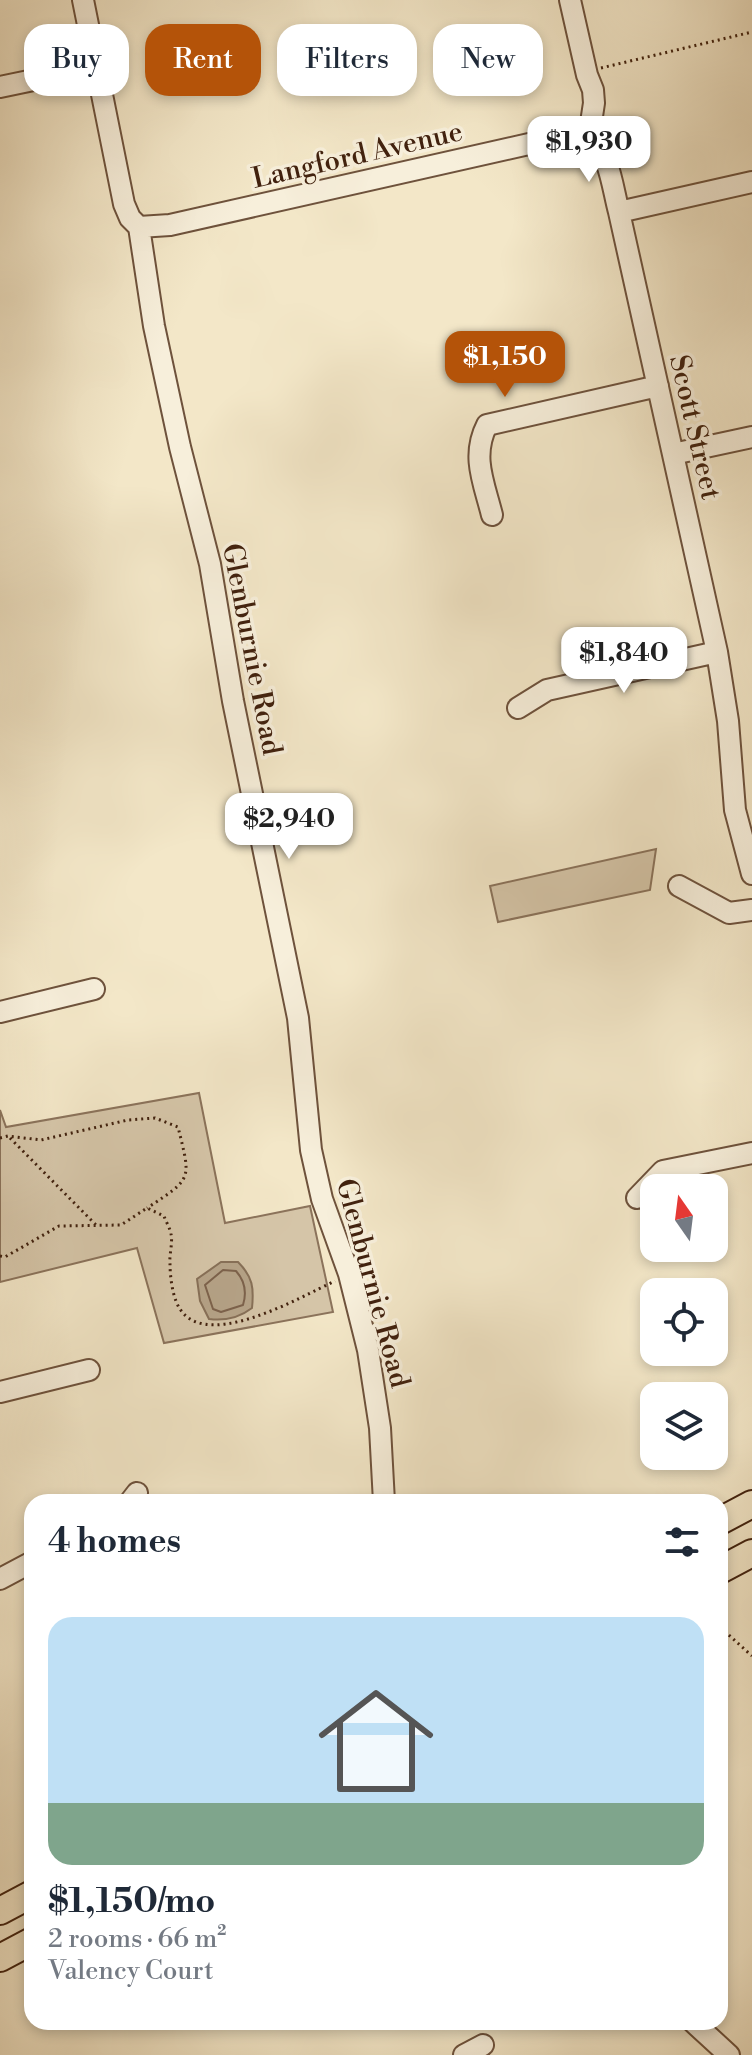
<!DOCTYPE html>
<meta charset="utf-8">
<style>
:root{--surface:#fff;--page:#f6f6f7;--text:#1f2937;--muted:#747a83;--accent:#b45309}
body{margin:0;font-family:"Libre Bodoni",serif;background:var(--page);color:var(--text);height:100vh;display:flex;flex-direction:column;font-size:30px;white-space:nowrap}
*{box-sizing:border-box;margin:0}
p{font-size:26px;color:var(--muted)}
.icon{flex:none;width:44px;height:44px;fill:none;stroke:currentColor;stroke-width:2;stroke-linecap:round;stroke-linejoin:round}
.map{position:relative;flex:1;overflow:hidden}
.details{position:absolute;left:24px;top:1494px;width:704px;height:536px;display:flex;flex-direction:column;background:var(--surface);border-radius:24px;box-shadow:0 4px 12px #0003}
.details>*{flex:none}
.top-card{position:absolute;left:24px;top:24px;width:704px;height:72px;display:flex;gap:16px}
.needle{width:52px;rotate:346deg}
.buttons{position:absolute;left:640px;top:1174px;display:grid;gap:16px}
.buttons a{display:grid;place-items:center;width:88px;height:88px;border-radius:16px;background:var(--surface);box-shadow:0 4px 12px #0003;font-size:40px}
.price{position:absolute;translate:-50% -68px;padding:0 18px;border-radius:16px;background:#fff;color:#222;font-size:26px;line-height:52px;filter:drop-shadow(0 2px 4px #0008)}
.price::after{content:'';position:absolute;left:50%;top:48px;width:24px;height:18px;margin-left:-12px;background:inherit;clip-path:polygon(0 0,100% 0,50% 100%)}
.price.active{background:var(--accent);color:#fff}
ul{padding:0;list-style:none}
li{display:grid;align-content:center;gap:16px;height:424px;padding:0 24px}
li span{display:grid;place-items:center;height:248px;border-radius:24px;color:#555}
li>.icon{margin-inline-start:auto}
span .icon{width:144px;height:144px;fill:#fffc;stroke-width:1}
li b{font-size:34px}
h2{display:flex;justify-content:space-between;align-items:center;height:96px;padding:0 24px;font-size:34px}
.tag{padding:0 28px;border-radius:24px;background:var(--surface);box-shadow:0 4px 12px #0003;font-size:28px;line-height:72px}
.tag.active{background:var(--accent);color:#fff}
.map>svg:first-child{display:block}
.green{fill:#d5c5a8;stroke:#8b735b;stroke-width:2}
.water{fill:#b6a489;stroke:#877058;stroke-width:2}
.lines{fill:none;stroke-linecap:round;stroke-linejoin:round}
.shore{stroke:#7c624c;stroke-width:2}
.minor-casing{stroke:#6e523c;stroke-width:24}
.major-casing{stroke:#41210e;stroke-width:30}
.path{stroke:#41210e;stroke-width:3;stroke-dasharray:2 4;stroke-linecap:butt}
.minor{stroke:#f7efdb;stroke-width:20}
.major{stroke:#f3e7c8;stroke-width:26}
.labels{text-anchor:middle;stroke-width:7;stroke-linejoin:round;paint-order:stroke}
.street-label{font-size:28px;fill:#41210e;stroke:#f7efdb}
</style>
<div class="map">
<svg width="752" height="2055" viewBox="0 0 752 2055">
<rect width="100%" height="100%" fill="#f3e7c8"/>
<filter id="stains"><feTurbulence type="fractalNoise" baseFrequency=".0025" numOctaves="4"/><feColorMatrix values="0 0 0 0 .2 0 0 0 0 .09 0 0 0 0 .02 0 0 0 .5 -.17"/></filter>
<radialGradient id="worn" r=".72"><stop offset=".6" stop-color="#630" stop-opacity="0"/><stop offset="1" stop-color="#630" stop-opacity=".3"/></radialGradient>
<path class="green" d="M656 849 650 890 498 922 490 886Z
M199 1093 225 1223 310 1206 333 1312 164 1343 137 1248 0 1282V1110L6 1127Z"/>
<path class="water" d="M221 1262H238C253 1277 254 1288 252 1308 239 1318 225 1321 209 1319L200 1301 197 1279Z"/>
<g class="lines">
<path class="shore" d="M223 1270 236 1271C245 1281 247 1292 243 1305L221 1312 213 1309 205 1285Z"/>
<defs>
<path id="minor" d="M83 0 124 204 130 218 139 227 154 326 180 447 210 564 233 701 298 1018 311 1150 322 1199 349 1274 368 1350 380 1428 384 1502
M570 0 587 75 593 90 594 103 589 136
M0 87 96 67
M589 136C610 154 612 186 619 212L717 652 728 721 735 810 752 874
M619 212 752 182
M139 227 170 225 573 134 589 136
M673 454 752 437
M492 515C484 483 471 456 487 425L658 386
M518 708 547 690 717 652
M679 886 729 913 752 910
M0 1012 94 989
M637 1198 663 1171 752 1153
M0 1392 89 1370
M130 1502 137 1493
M0 1579 32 1562
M693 2022 729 2055
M464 2055 483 2045"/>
<path id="major" d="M720 1521 752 1504
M720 1570 752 1553
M0 1911 32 1894
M0 1958 32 1941"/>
</defs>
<use href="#minor" class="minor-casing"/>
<use href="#major" class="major-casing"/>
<path class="path" d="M601 68 752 32
M0 1138 8 1136 41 1140 128 1120 155 1118 178 1127C191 1180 193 1178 147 1208
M10 1138 97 1226
M0 1256 5 1257 59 1226 121 1225 147 1208 164 1216C166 1222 170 1228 171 1234 173 1243 169 1255 170 1264 170 1275 172 1291 176 1301 197 1358 300 1297 335 1281
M720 1627 752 1656"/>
<use href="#minor" class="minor"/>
<use href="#major" class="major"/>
</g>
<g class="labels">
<g class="street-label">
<text transform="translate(357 154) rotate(-13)" y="10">Langford Avenue</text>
<text transform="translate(696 427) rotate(77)" y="10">Scott Street</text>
<text transform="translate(253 649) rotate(79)" y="10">Glenburnie Road</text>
<text transform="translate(374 1283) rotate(75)" y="10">Glenburnie Road</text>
</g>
</g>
<rect width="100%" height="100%" filter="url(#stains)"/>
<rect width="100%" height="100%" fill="url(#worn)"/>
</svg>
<div class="buttons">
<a><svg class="needle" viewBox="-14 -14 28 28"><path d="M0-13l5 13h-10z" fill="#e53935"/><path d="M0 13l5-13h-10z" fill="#747a83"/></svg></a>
<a><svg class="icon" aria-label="locate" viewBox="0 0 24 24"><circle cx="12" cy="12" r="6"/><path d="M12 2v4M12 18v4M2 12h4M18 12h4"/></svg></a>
<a><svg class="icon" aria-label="layers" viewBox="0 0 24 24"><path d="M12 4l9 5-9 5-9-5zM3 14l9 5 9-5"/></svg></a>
</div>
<b class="price" style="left:589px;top:184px">$1,930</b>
<b class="price active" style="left:505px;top:399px">$1,150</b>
<b class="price" style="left:624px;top:695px">$1,840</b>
<b class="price" style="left:289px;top:861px">$2,940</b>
<div class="top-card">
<a class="tag">Buy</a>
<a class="tag active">Rent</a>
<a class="tag">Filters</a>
<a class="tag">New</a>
</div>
<section class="details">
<h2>4 homes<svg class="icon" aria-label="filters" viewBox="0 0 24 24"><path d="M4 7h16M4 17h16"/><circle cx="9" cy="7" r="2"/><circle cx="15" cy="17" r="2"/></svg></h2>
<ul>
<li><span style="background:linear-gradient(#bfe0f5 75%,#7fa58c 0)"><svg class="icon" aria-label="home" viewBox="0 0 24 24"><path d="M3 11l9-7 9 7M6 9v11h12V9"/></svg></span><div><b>$1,150/mo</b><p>2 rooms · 66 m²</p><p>Valency Court</p></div></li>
</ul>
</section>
</div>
